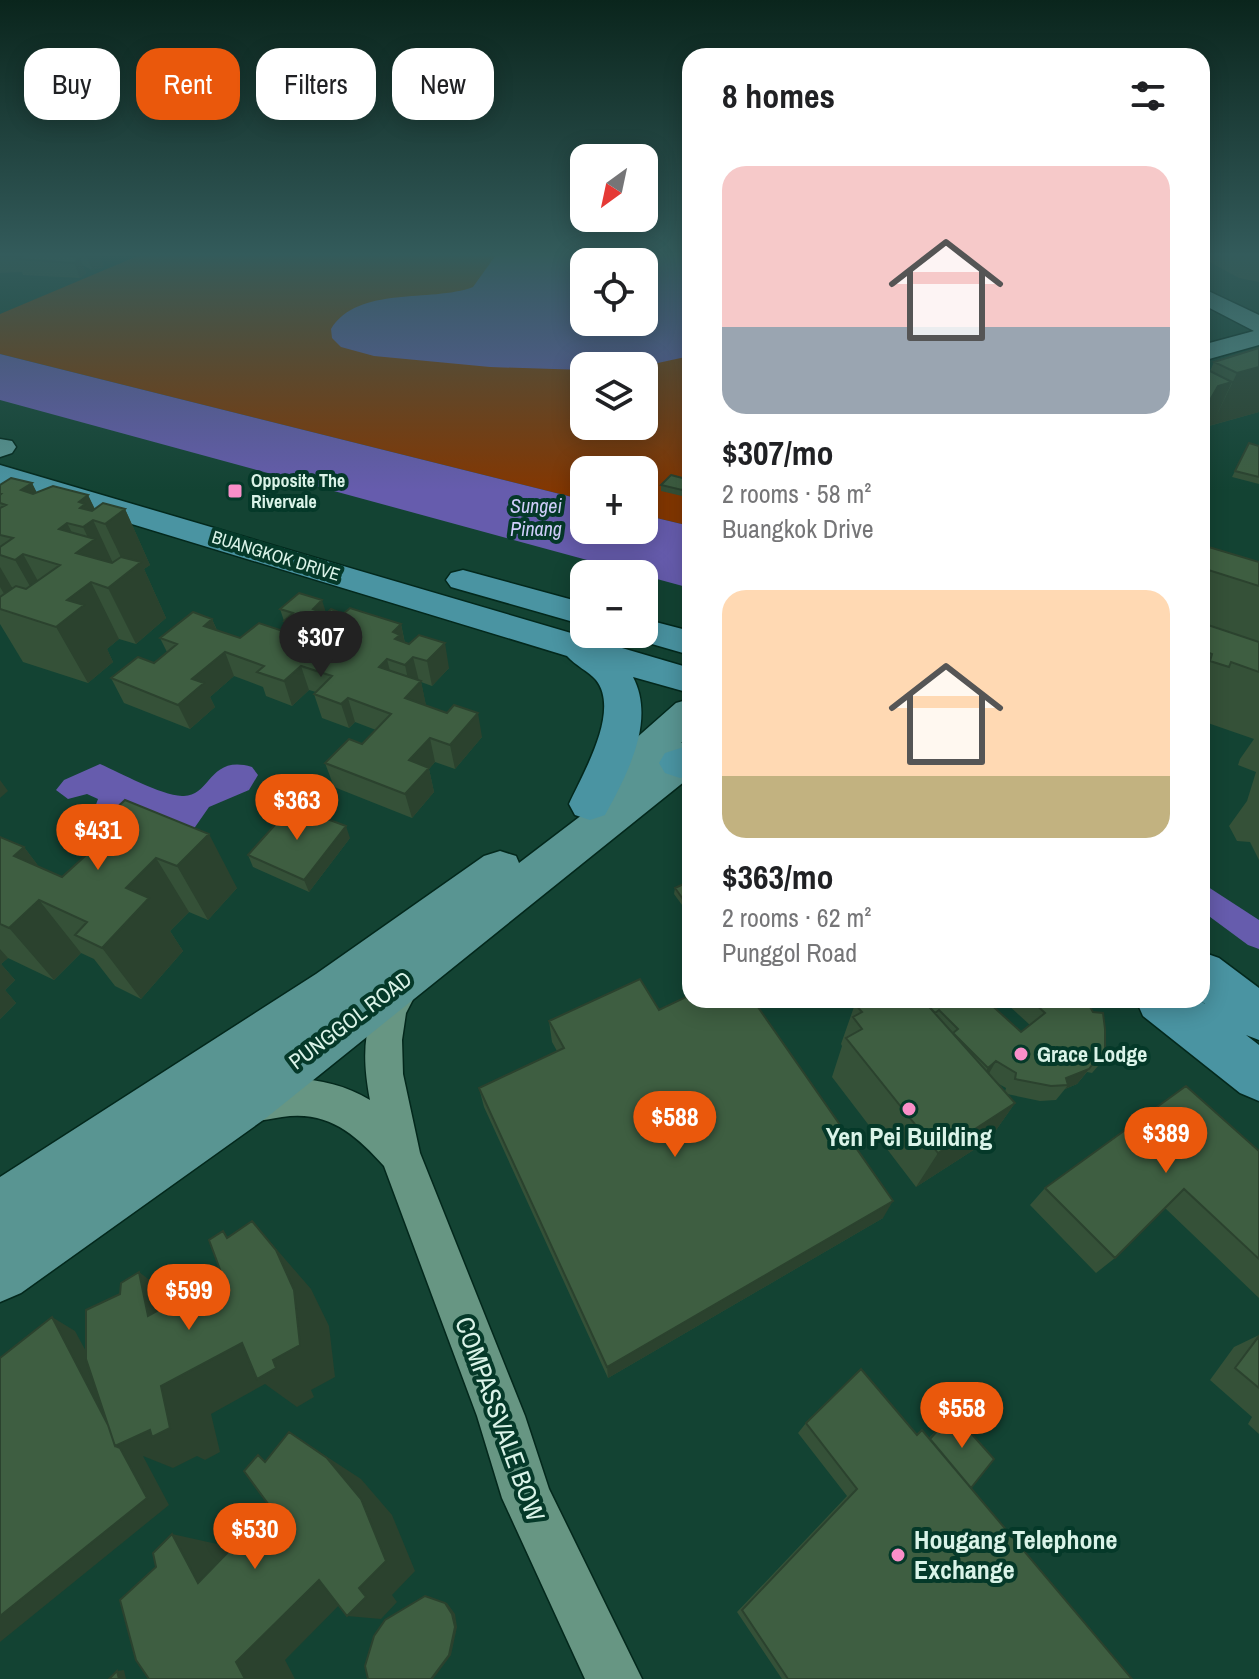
<!DOCTYPE html>
<meta charset="utf-8">
<style>
:root{--surface:#fff;--page:#f6f6f6;--text:#202124;--muted:#757577;--accent:#ea580c}
body{margin:0;font-family:"Archivo Narrow",sans-serif;background:var(--page);color:var(--text);height:100vh;display:flex;flex-direction:column;font-size:30px;white-space:nowrap}
*{box-sizing:border-box;margin:0}
p{font-size:26px;color:var(--muted)}
.icon{flex:none;width:44px;height:44px;fill:none;stroke:currentColor;stroke-width:2;stroke-linecap:round;stroke-linejoin:round}
.map{position:relative;flex:1;overflow:hidden}
.drawer{position:absolute;left:682px;top:48px;width:528px;height:960px;display:flex;flex-direction:column;background:var(--surface);border-radius:24px;box-shadow:0 4px 20px #0003}
.drawer>*{flex:none}
.banner{position:absolute;left:24px;top:48px;width:538px;height:72px;display:flex;gap:16px}
.needle{width:52px;rotate:213deg}
.fabs{position:absolute;left:570px;top:144px;display:grid;gap:16px}
.fabs a{display:grid;place-items:center;width:88px;height:88px;border-radius:16px;background:var(--surface);box-shadow:0 4px 20px #0003;font-size:40px}
.price{position:absolute;translate:-50% -68px;padding:0 18px;border-radius:28px;background:var(--accent);color:#fff;font-size:26px;line-height:52px;filter:drop-shadow(0 2px 4px #0008)}
.price::after{content:'';position:absolute;left:50%;top:48px;width:24px;height:18px;margin-left:-12px;background:inherit;clip-path:polygon(0 0,100% 0,50% 100%)}
.price.selected{background:#222;color:#fff}
ul{padding:0;list-style:none}
li{display:grid;align-content:center;gap:16px;height:424px;padding:0 40px}
li span{display:grid;place-items:center;height:248px;border-radius:24px;color:#555}
li>.icon{margin-inline-start:auto}
span .icon{width:144px;height:144px;fill:#fffc;stroke-width:1}
li b{font-size:34px}
h2{display:flex;justify-content:space-between;align-items:center;height:96px;padding:0 40px;font-size:34px}
.pill{padding:0 28px;border-radius:24px;background:var(--surface);box-shadow:0 4px 20px #0003;font-size:28px;line-height:72px}
.pill.selected{background:var(--accent);color:#fff}
.map>svg:first-child{display:block}
.green{fill:#833702;fill-rule:evenodd}
.water{fill:#665cad;fill-rule:evenodd}
.lines{fill:none;stroke-linecap:round;stroke-linejoin:round}
.canal{fill:#665cad;fill-rule:evenodd}
.street-casing{stroke:#03281c;stroke-width:3}
.secondary-casing{stroke:#03281c;stroke-width:3}
.primary-casing{stroke:#03281c;stroke-width:3}
.street{fill:#679683;fill-rule:evenodd}
.secondary{fill:#599592;fill-rule:evenodd}
.primary{fill:#4a94a2;fill-rule:evenodd}
.wall{fill:#355138;fill-rule:evenodd}
.shaded-wall{fill:#2b422e}
.building{fill:#3e5e41;stroke:#2b422e;stroke-width:2}
.poi-dot{fill:#f98fc9;stroke:#053929;stroke-width:3}
.labels{text-anchor:middle;stroke-width:8;stroke-linejoin:round;paint-order:stroke}
.far-poi-label{font-size:18px;font-weight:bold;fill:#daf3e8;stroke:#053929;text-anchor:start}
.far-street-label{font-size:18px;fill:#daf3e8;stroke:#053929}
.far-water-label{font-size:20px;font-style:italic;fill:#d0cefb;stroke:#053929}
.street-label{font-size:22px;fill:#daf3e8;stroke:#053929}
.poi-label{font-size:22px;font-weight:bold;fill:#daf3e8;stroke:#053929;text-anchor:start}
.near-poi-label{font-size:26px;font-weight:bold;fill:#daf3e8;stroke:#053929}
.near-street-label{font-size:26px;fill:#daf3e8;stroke:#053929}
</style>
<div class="map">
<svg width="1259" height="1679" viewBox="0 0 1259 1679">
<rect width="100%" height="100%" fill="#134333"/>
<path class="green" d="M140 255H690V526L644 515V470H584V500L0 354V314ZM584 262H644V322H584ZM584 366H644V426H584Z"/>
<path class="water" d="M496 255H690V356L644 366H584V370L490 367 374 356 341 347 332 338 331 329C358 285 431 303 473 287ZM584 262H644V322H584Z
M0 354 584 500V530H644V515L690 526V588L0 400Z
M100 764C121 773 160 795 182 796 211 798 208 754 252 767L258 775 249 790 209 807 193 830 80 856 70 850V839L85 827 83 818 94 810 98 799 87 794 68 799 56 790 64 780Z"/>
<g class="lines">
<path class="canal" d="M1202 883 1259 920V949L1248 945 1202 911Z"/>
<defs>
<path id="street" d="M404 966 417 971 422 982 406 1013 402 1040 403 1074 420 1153 525 1416 549 1489 642 1679H585L502 1498 477 1416 384 1166C355 1134 328 1110 282 1117 264 1120 251 1124 233 1117L227 1104 233 1091C278 1073 328 1075 370 1100 360 1047 365 1018 391 971Z"/>
<path id="secondary" d="M1202 288 1259 315V345L1202 361V345L1254 331 1202 304Z
M0 439 12 441 16 447 12 453 0 457Z
M690 699V734L681 743 690 741V777L266 1118 21 1293 0 1302V1177L316 974 484 856 500 851 516 856 519 863 599 802 591 800 585 789 591 778 676 703Z"/>
<path id="primary" d="M0 465 690 668V693L633 677C656 721 627 775 605 815L590 820 575 815 569 804C582 775 621 711 596 680 588 671 576 666 567 656L0 484Z
M463 570 584 603V625L451 587 446 580 451 573Z
M644 619 690 631V655L631 638 629 634H644Z
M690 745V775L680 778 665 773 659 763 665 753Z
M1202 952 1219 958 1259 988V1040L1246 1035 1259 1045V1101L1240 1093 1143 1016 1136 1000H1199L1205 1004 1200 1000Z"/>
</defs>
<use href="#street" class="street-casing"/>
<use href="#secondary" class="secondary-casing"/>
<use href="#primary" class="primary-casing"/>
<use href="#street" class="street"/>
<use href="#secondary" class="secondary"/>
<use href="#primary" class="primary"/>
</g>
<path class="wall" d="M0 255H99L104 267 92 270 82 265 86 273 80 278 23 275 22 272 0 273Z
M1202 255H1259V282L1239 278 1202 258Z
M1259 348V412L1202 428 1210 371 1214 362Z
M1249 443 1259 446V484L1232 477Z
M690 480 682 496 661 491V485Z
M32 483 36 492 88 495 95 509H125L150 565 144 569 166 618 136 644 119 639 107 649 113 662 88 683 23 662 0 624V485Z
M1202 545 1259 562V860L1250 842 1237 841 1229 826 1247 801 1256 772 1238 765 1240 759 1254 739 1202 721Z
M280 609 326 613 343 614 401 624 405 643 449 668 432 686 421 682 426 706 482 737 455 769 435 762 429 769 434 792 412 818 334 787 325 763 362 744 376 730 355 722 349 728 322 718 314 694 316 692 309 690 292 706 266 696 263 687 234 676 210 697 215 707 190 729 124 703 111 678 154 663 167 652 160 638 212 619 217 630 240 638 288 633Z
M93 830 237 888 208 920 189 912 170 931 183 951 141 999 115 986 94 959 81 953 54 980 8 958 1 964 15 980 5 990 16 1003 0 1019V837L24 847 39 867 62 877 100 842Z
M350 838 309 892 253 867 248 855Z
M690 881V916L674 894 675 888Z
M862 1000H986L1021 1032 1030 1025 1007 1004 1010 1000H1086L1105 1058 1092 1073 1087 1072 1077 1084 1065 1089 1056 1100 1040 1101 1007 1094 1015 1103 989 1140 916 1187 832 1077 842 1046 841 1044 855 1004ZM997 1083 1006 1088 1005 1092Z
M659 1010 883 1218 608 1378 484 1107 479 1088 557 1051 552 1042 549 1021Z
M1259 1151V1298L1165 1208 1115 1258 1096 1273 1030 1205 1045 1188Z
M1259 1335V1434L1248 1424 1252 1417 1210 1380 1234 1347Z
M953 1413 971 1488 1132 1679H782L737 1612 847 1496 798 1433 806 1423 916 1434 922 1430 929 1438Z"/>
<path class="shaded-wall" d="M71 255H75L77 260 80 258 86 273 80 278Z
M86 255H99L104 267 92 270Z
M1259 367V412L1212 425 1237 373Z
M1232 382 1212 425 1202 428V414L1218 386Z
M690 481V487L682 496V490Z
M32 483 60 538 21 490Z
M88 495 101 523 93 520 119 576 128 572 105 524 125 509 150 565 144 569 166 618 136 644 108 588 91 582 59 529 67 523 81 550 90 542 83 527 79 502Z
M23 554 54 610 47 616 15 560Z
M0 567 17 596 9 602 0 587Z
M91 582 119 639 107 649 113 662 88 683 56 627 67 600Z
M322 600 330 625 313 609Z
M212 619 222 643 204 626Z
M401 624 406 649 401 664 393 632Z
M445 643 449 668 432 686 427 661Z
M225 652 234 676 210 697 215 707 190 729 178 705 192 679Z
M413 657 419 681 410 689 405 665Z
M387 659 393 683 379 667Z
M301 666 309 690 292 706 284 681Z
M421 681 426 705 405 698Z
M348 698 355 722 349 728 341 704Z
M478 713 482 737 455 769 450 745Z
M430 738 435 762 429 769 434 792 412 818 405 794 409 760Z
M0 780 8 791 0 798Z
M346 826 350 838 309 892 304 880Z
M209 834 237 888 208 920 177 866Z
M24 847 65 901 14 856Z
M156 858 189 912 170 931 183 951 141 999 102 948 126 888Z
M39 900 81 953 54 980 9 928Z
M0 949 8 958 1 964 15 980 5 990 16 1003 0 1019Z
M996 1061 987 1077 978 1084 988 1068Z
M1089 1069 1077 1084 1065 1089 1068 1085 1066 1078Z
M1015 1103 989 1140 916 1187 938 1153Z
M893 1201 883 1218 608 1378 607 1367Z
M252 1221 311 1289 329 1326 335 1377 311 1390 314 1397 297 1407 265 1384 211 1414 220 1452 205 1460 197 1456 173 1468 143 1456 169 1505 0 1642V1616L115 1446 52 1317 75 1331 133 1438 161 1386 242 1343 273 1360Z
M139 1272 189 1310 148 1316Z
M289 1432 361 1479 392 1515 415 1571 392 1595 397 1602 381 1619 347 1616Z
M172 1534 226 1546 249 1590 198 1583Z
M319 1580 356 1588 285 1660 295 1679H245L236 1662Z
M425 1596 447 1603 455 1614 457 1627 451 1655 433 1679H431Z
M124 1670 126 1679H119L117 1671Z"/>
<path class="building" d="M0 255H20L15 257H0Z
M25 255H66L80 258 74 263 16 259Z
M1259 348V367L1237 373 1214 362Z
M1210 371 1232 382 1218 386 1202 414V373Z
M1249 443 1259 446V477L1235 471Z
M671 475 690 480V481L682 490 661 485Z
M11 478 32 483 21 490 33 494 53 486 88 495 79 502 85 504 80 508 92 511 103 503 125 509 105 524 93 520 83 527 67 523 59 529 95 539 76 553 112 563 121 557 141 562 108 588 91 582 67 600 84 605 56 627 0 609V597L16 586 26 589 60 565 23 554 15 560 0 555V547L13 538 0 535V508L6 505 0 503V495L1 494H0V485Z
M1202 545 1259 562V586L1202 568Z
M299 593 322 600 313 609 326 614 331 609 343 614 350 608 401 624 393 632 400 635 395 639 409 644 419 635 445 643 427 661 413 657 405 665 387 659 379 667 421 681 405 698 447 713 454 705 478 713 450 745 430 738 409 760 429 768 405 794 325 763 349 739 362 744 391 714 348 698 341 704 314 694 332 676 301 666 284 681 257 672 264 666 225 652 192 679 204 683 178 705 111 678 138 657 154 663 177 644 160 638 193 612 212 619 204 626 240 638 259 623 292 634 300 626 284 621 293 613 280 609Z
M1202 623 1259 642V672L1231 662 1229 667 1210 661 1212 654 1202 650Z
M125 800 209 834 177 866 156 858 126 888 149 898 102 948 75 935 87 922 39 900 9 928 0 924V837L24 847 14 856 62 877 107 836 93 830Z
M292 806 346 826 304 880 248 855Z
M690 881V909L675 888Z
M640 979 659 1010 690 995V1000H753L893 1201 607 1367 479 1088 564 1048 549 1021Z
M862 1000H901L905 1004 912 1000H923L1015 1103 938 1153 846 1038 862 1029 853 1017 862 1012 855 1004Z
M923 1000H986L1021 1032 1045 1013 1031 1000H1086L1093 1012 1103 1013 1105 1029V1058L1098 1057 1089 1069 1066 1078 1068 1085 1051 1086 1015 1079 1016 1073 996 1061 988 1068 953 1033 958 1029 939 1010 935 1013Z
M1186 1086 1259 1151V1259L1184 1189 1115 1258 1045 1188Z
M252 1221 276 1250 294 1290 300 1345 273 1360 276 1368 257 1379 242 1343 161 1386 170 1428 152 1437 150 1430 115 1446 86 1359V1310L120 1294 121 1283 139 1272 148 1316 222 1275 209 1240 223 1231 227 1238Z
M52 1317 108 1425 115 1446 120 1448 147 1498 0 1616V1358Z
M1259 1336V1388L1235 1368Z
M861 1369 917 1435 922 1430 1132 1679H788L742 1610 857 1489 806 1423Z
M953 1413 994 1459 971 1488 930 1439Z
M289 1432 327 1458 361 1499 386 1561 359 1588 366 1597 347 1616 319 1580 236 1662 245 1679H149L136 1660 120 1600 156 1567 153 1553 172 1534 198 1583 271 1508 244 1471 258 1455 265 1462Z
M425 1596 445 1603 452 1614 455 1627 449 1655 431 1679H368L365 1666 374 1636 385 1620Z
M117 1671 119 1679H109Z"/>
<linearGradient id="sky" x2="0" y2="1"><stop stop-color="#0a251c"/><stop offset="0.52" stop-color="#335b5b"/><stop offset="1" stop-color="#335b5b" stop-opacity="0"/></linearGradient>
<rect width="1259" height="490" fill="url(#sky)"/>
<g class="poi-dot">
<rect x="227" y="483" width="16" height="16" rx="4"/>
<circle cx="1021" cy="1054" r="8"/>
<circle cx="909" cy="1109" r="8"/>
<circle cx="898" cy="1555" r="8"/>
</g>
<g class="labels">
<g class="far-poi-label">
<text x="251" y="487">Opposite The<tspan x="251" dy="21">Rivervale</tspan></text>
</g>
<g class="far-street-label">
<text transform="translate(276 556) rotate(17)" y="6">BUANGKOK DRIVE</text>
</g>
<g class="far-water-label">
<text x="536" y="513">Sungei<tspan x="536" dy="23">Pinang</tspan></text>
</g>
<g class="street-label">
<text transform="translate(350 1020) rotate(-37)" y="8">PUNGGOL ROAD</text>
</g>
<g class="poi-label">
<text x="1037" y="1062">Grace Lodge</text>
</g>
<g class="near-poi-label">
<text x="909" y="1146">Yen Pei Building</text>
<text x="914" y="1549" text-anchor="start">Hougang Telephone<tspan x="914" dy="30">Exchange</tspan></text>
</g>
<g class="near-street-label">
<text transform="translate(500 1419) rotate(70)" y="9">COMPASSVALE BOW</text>
</g>
</g>
</svg>
<div class="fabs">
<a><svg class="needle" viewBox="-14 -14 28 28"><path d="M0-13l5 13h-10z" fill="#e53935"/><path d="M0 13l5-13h-10z" fill="#757577"/></svg></a>
<a><svg class="icon" aria-label="locate" viewBox="0 0 24 24"><circle cx="12" cy="12" r="6"/><path d="M12 2v4M12 18v4M2 12h4M18 12h4"/></svg></a>
<a><svg class="icon" aria-label="layers" viewBox="0 0 24 24"><path d="M12 4l9 5-9 5-9-5zM3 14l9 5 9-5"/></svg></a>
<a>+</a>
<a>−</a>
</div>
<b class="price selected" style="left:321px;top:679px">$307</b>
<b class="price" style="left:297px;top:842px">$363</b>
<b class="price" style="left:98px;top:872px">$431</b>
<b class="price" style="left:675px;top:1159px">$588</b>
<b class="price" style="left:1166px;top:1175px">$389</b>
<b class="price" style="left:189px;top:1332px">$599</b>
<b class="price" style="left:962px;top:1450px">$558</b>
<b class="price" style="left:255px;top:1571px">$530</b>
<div class="banner">
<a class="pill">Buy</a>
<a class="pill selected">Rent</a>
<a class="pill">Filters</a>
<a class="pill">New</a>
</div>
<section class="drawer">
<h2>8 homes<svg class="icon" aria-label="filters" viewBox="0 0 24 24"><path d="M4 7h16M4 17h16"/><circle cx="9" cy="7" r="2"/><circle cx="15" cy="17" r="2"/></svg></h2>
<ul>
<li><span style="background:linear-gradient(#f6c9c9 65%,#9aa5b1 0)"><svg class="icon" aria-label="home" viewBox="0 0 24 24"><path d="M3 11l9-7 9 7M6 9v11h12V9"/></svg></span><div><b>$307/mo</b><p>2 rooms · 58 m²</p><p>Buangkok Drive</p></div></li>
<li><span style="background:linear-gradient(#ffd9b3 75%,#c2b280 0)"><svg class="icon" aria-label="home" viewBox="0 0 24 24"><path d="M3 11l9-7 9 7M6 9v11h12V9"/></svg></span><div><b>$363/mo</b><p>2 rooms · 62 m²</p><p>Punggol Road</p></div></li>
</ul>
</section>
</div>
